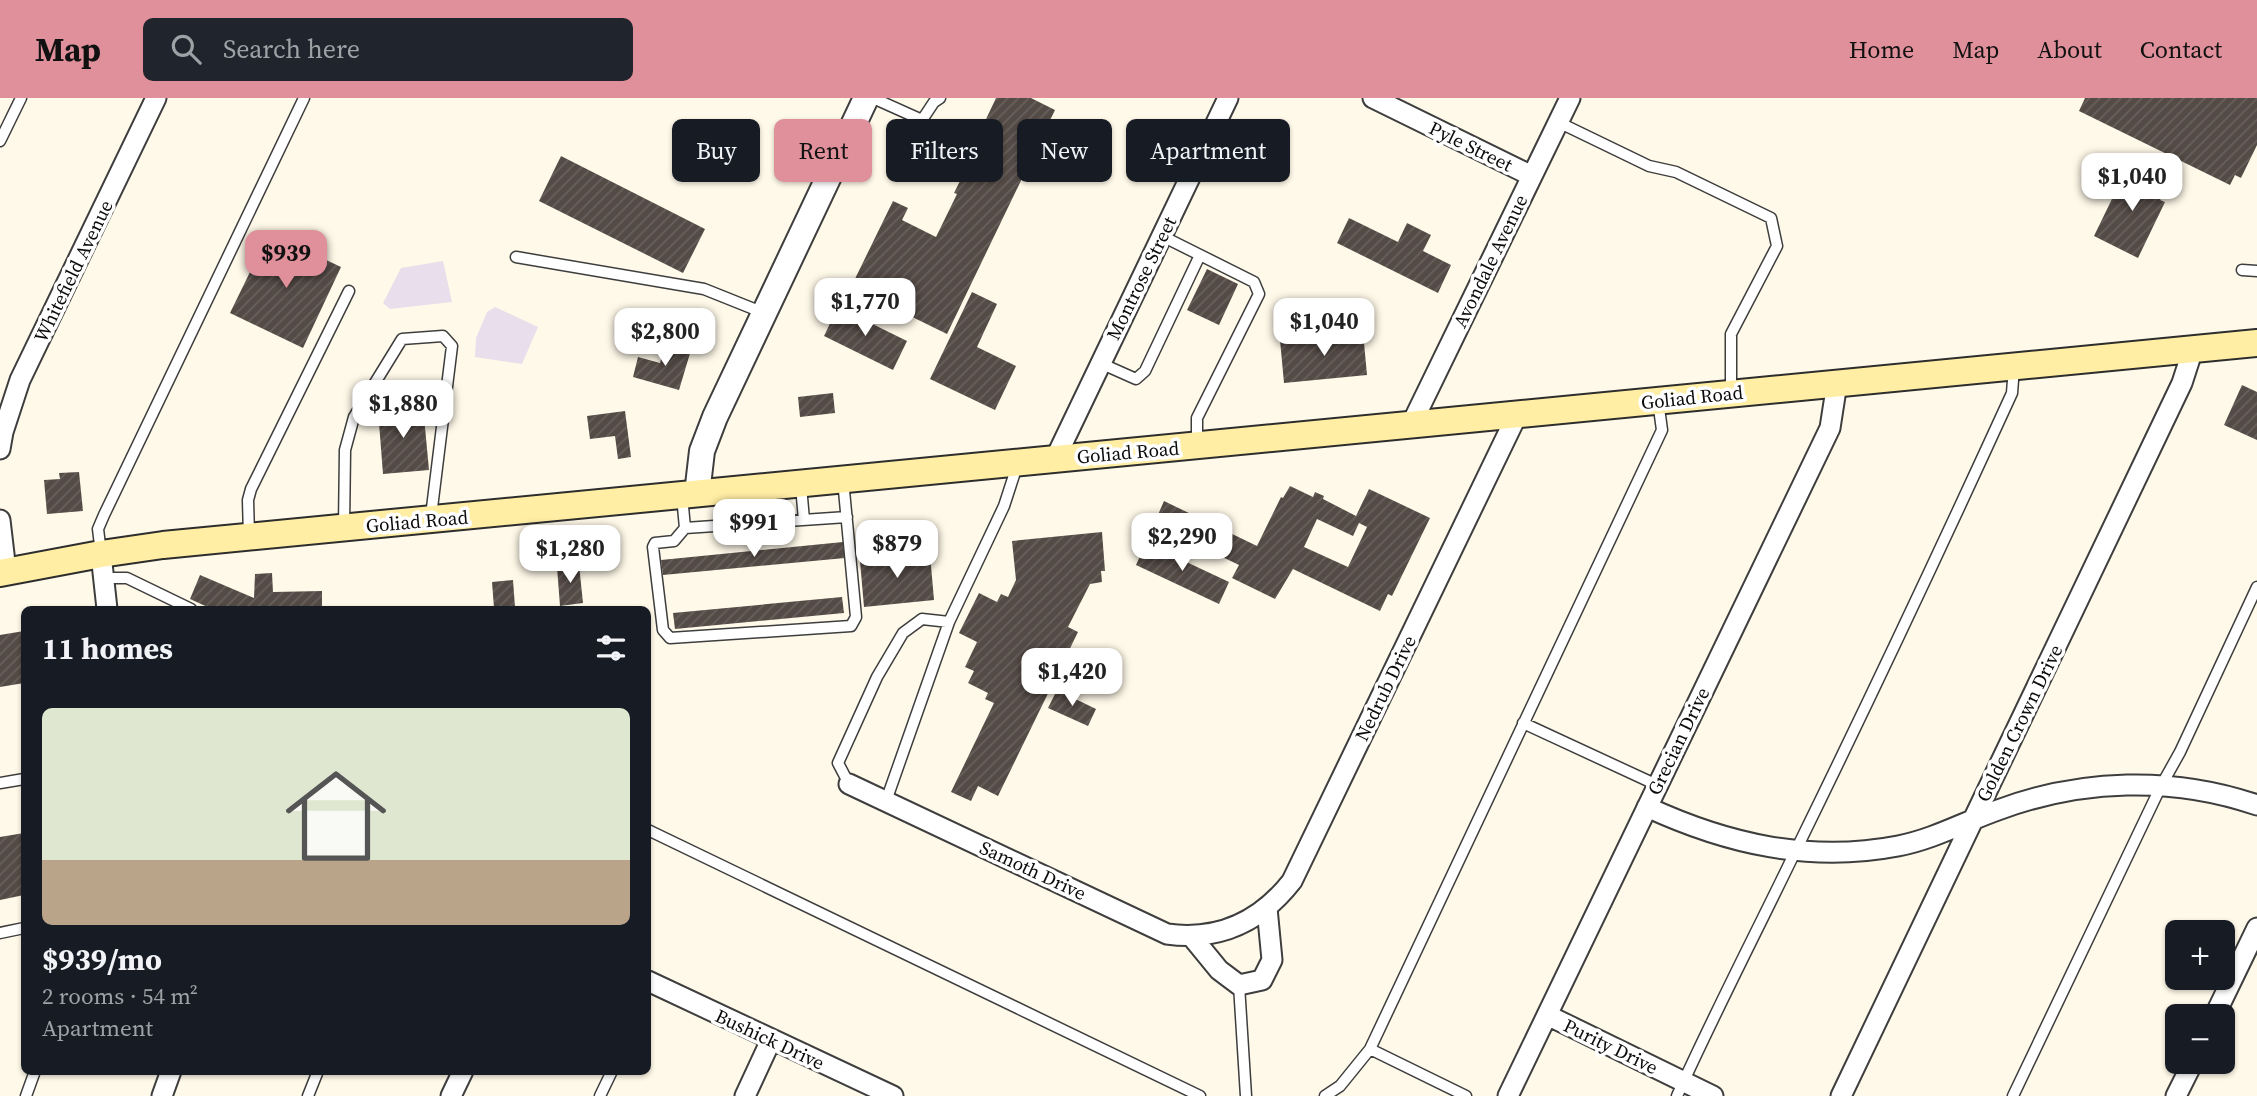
<!DOCTYPE html>
<meta charset="utf-8">
<style>
:root{--surface:#171b24;--page:#20242c;--text:#f1f3f6;--muted:#9ea1a6;--accent:#df909b}
body{margin:0;font-family:"Source Serif 4",serif;background:var(--page);color:var(--text);height:100vh;display:flex;flex-direction:column;font-size:26px;white-space:nowrap}
*{box-sizing:border-box;margin:0}
p{font-size:23px;color:var(--muted)}
.icon{flex:none;width:38px;height:38px;fill:none;stroke:currentColor;stroke-width:2;stroke-linecap:round;stroke-linejoin:round}
.map{position:relative;flex:1;overflow:hidden}
.sheet{position:absolute;left:21px;top:508px;width:630px;height:469px;display:flex;flex-direction:column;background:var(--surface);border-radius:10px;box-shadow:0 2px 5px #0004}
.sheet>*{flex:none}
.hud{position:absolute;left:672px;top:21px;width:665px;height:63px;display:flex;gap:14px}
.controls{position:absolute;left:2165px;top:822px;display:grid;gap:14px}
.controls a{display:grid;place-items:center;width:70px;height:70px;border-radius:10px;background:var(--surface);box-shadow:0 2px 5px #0004;font-size:35px}
.price{position:absolute;translate:-50% -60px;padding:0 16px;border-radius:14px;background:#fff;color:#222;font-size:23px;line-height:46px;filter:drop-shadow(0 2px 4px #0008)}
.price::after{content:'';position:absolute;left:50%;top:42px;width:21px;height:16px;margin-left:-10px;background:inherit;clip-path:polygon(0 0,100% 0,50% 100%)}
.price.selected{background:var(--accent);color:#111}
ul{padding:0;list-style:none}
li{display:grid;align-content:center;gap:14px;height:371px;padding:0 21px}
li span{display:grid;place-items:center;height:217px;border-radius:10px;color:#555}
li>.icon{margin-inline-start:auto}
span .icon{width:126px;height:126px;fill:#fffc;stroke-width:1}
li b{font-size:30px}
h2{display:flex;justify-content:space-between;align-items:center;height:84px;padding:0 21px;font-size:30px}
.pill{padding:0 24px;border-radius:10px;background:var(--surface);box-shadow:0 2px 5px #0004;font-size:24px;line-height:63px}
.pill.selected{background:var(--accent);color:#111}
header{display:flex;align-items:center;gap:42px;box-sizing:border-box;height:98px;padding:0 35px;background:var(--accent);color:#111}
header strong{font-size:33px}
nav{display:flex;gap:38px;margin-inline-start:auto;font-size:24px}
.search{width:490px;height:63px;background:var(--page);display:flex;align-items:center;gap:18px;box-sizing:border-box;padding:0 24px;border-radius:10px;color:var(--muted);font-size:26px}
.map>svg:first-child{display:block}
.industrial{fill:#e9deeb}
.building{fill:url(#building-hatch);fill-rule:evenodd}
.lines{fill:none;stroke-linecap:round;stroke-linejoin:round}
.service-casing{stroke:#3e3e3e;stroke-width:13}
.minor-casing{stroke:#3e3e3e;stroke-width:23}
.tertiary-casing{stroke:#3e3e3e;stroke-width:28}
.secondary-casing{stroke:#2d2d2d;stroke-width:30}
.service{stroke:#fff;stroke-width:10}
.minor{stroke:#fff;stroke-width:19}
.tertiary{stroke:#fff;stroke-width:24}
.secondary{stroke:#ffeea4;stroke-width:26}
.labels{text-anchor:middle;stroke-width:7;stroke-linejoin:round;paint-order:stroke}
.street-label{font-size:19px;fill:#0b0b0b;stroke:#fff}
</style>
<header>
<strong>Map</strong>
<div class="search"><svg class="icon" aria-label="search" viewBox="0 0 24 24"><circle cx="10" cy="10" r="6"/><path d="M15 15l6 6"/></svg>Search here</div>
<nav><a>Home</a><a>Map</a><a>About</a><a>Contact</a></nav>
</header>
<div class="map">
<svg width="2257" height="998" viewBox="0 0 2257 998">
<defs>
<pattern id="building-hatch" width="6" height="6" patternUnits="userSpaceOnUse" patternTransform="scale(1.75)"><rect width="6" height="6" fill="#554b46"/><path d="M-1 1l2-2M0 6l6-6M5 7l2-2" fill="none" stroke="#68605c"/></pattern>
</defs>
<rect width="100%" height="100%" fill="#fff9e9"/>
<path class="industrial" d="M443 163 452 204 390 211 383 205 401 170Z
M495 209 538 229 522 266 475 259 476 240 487 214Z"/>
<path class="building" d="M996 0H1031L1055 12 947 236 851 189 893 103 908 110 902 122 936 139 957 96 954 95 973 57 970 55Z
M2085 0H2257V47L2241 80 2235 77 2230 87 2079 13Z
M561 58 705 131 683 175 539 103Z
M2127 70 2167 90 2160 102 2165 104 2138 160 2094 138Z
M1349 120 1398 144 1407 125 1431 137 1423 153 1451 167 1438 195 1337 145Z
M269 135 341 169 303 250 230 215Z
M1207 171 1238 186 1219 227 1187 212Z
M972 194 997 206 977 249 1016 268 995 312 930 281Z
M838 209 907 243 893 272 824 238Z
M1363 234 1367 277 1284 285 1280 242Z
M665 246 691 252 679 292 633 279 638 259 660 265Z
M2242 287 2257 294V342L2224 327Z
M833 295 835 315 800 319 798 299Z
M423 308 429 372 383 376 378 312Z
M625 313 631 359 618 361 615 338 590 341 587 318Z
M79 374 83 413 47 416 44 382 60 381 59 375Z
M1290 388 1313 399 1315 394 1324 398 1323 401 1356 418 1369 391 1430 420 1392 498 1388 496 1380 513 1293 471 1275 501 1232 480 1239 467 1154 426 1164 403 1257 448 1281 399 1283 400ZM1317 421 1353 438 1359 425 1367 429 1348 469 1304 449Z
M1102 434 1105 473H1101L1102 484 1090 486 1068 529 1078 534 998 698 978 688 971 703 951 694 994 605 985 601 988 595 968 585 974 573 965 569 977 544 959 535 979 495 997 504 1001 496 1008 499 1016 482 1012 443Z
M843 444 845 460 663 477 661 462Z
M1146 445 1229 484 1219 506 1136 467Z
M930 456 934 502 864 509 860 463Z
M579 467 583 505 560 508 557 469Z
M272 475 273 494 322 493V511H212L190 501 200 477 254 500 255 476Z
M513 482 515 509 494 510 492 484Z
M842 499 844 515 675 531 673 515Z
M24 533V585L0 589V537Z
M1057 592 1096 611 1088 628 1048 610Z
M24 735V797L0 802V739Z"/>
<g class="lines">
<defs>
<path id="service" d="M873 0 922 22 934 4 940 0
M1558 24 1649 68 1676 74 1771 120 1777 148 1731 236V295
M0 43 21 0
M1162 138 1200 157
M516 159 704 191 764 215
M2242 172 2257 173
M1100 265 1136 281 1145 273 1200 157 1254 184 1259 196 1197 320V347
M801 388 804 422
M745 392 749 426
M682 398 685 430 674 443 655 445 653 449 663 532 670 540 851 528 856 519 843 382
M344 429 345 352 354 319 402 241 443 238 452 248 431 418
M685 430 847 419
M249 438 248 402 251 391 349 193
M101 455 98 431 104 417 304 0
M104 480H127L191 511
M1523 625 1657 687
M0 685 24 681
M849 686 838 665 877 579 903 535 922 521 949 524
M886 703 949 524 1004 408 1017 368
M648 732 1200 998
M0 835 24 830
M1239 887 1246 998
M1370 951 1466 998
M26 998 35 973
M308 998 318 973
M600 998 612 973
M1325 998 1340 988 1370 951 1662 332 1658 303
M1677 998C1715 914 1757 833 1797 750 1871 599 1942 448 2012 295L2014 269
M2013 998 2161 688 2180 654 2257 489"/>
<path id="minor" d="M1373 0 1532 78
M1411 327 1570 0
M0 351 3 334 20 282 156 0
M1055 361 1228 0
M0 422 6 473
M101 456 107 511
M849 686 1167 836C1219 843 1260 824 1292 783L1517 317
M1647 709C1727 746 1810 765 1898 748 1934 741 1964 724 1998 712 2081 681 2173 678 2257 707
M1192 839 1219 872 1239 887 1262 882 1272 862 1267 810
M648 883 893 998
M1547 917 1713 998
M2214 919 2257 830
M162 998 171 973
M451 998 463 973
M745 998 771 942
M1508 998 1830 330 1837 285
M1841 998 2182 285 2193 251
M2176 998 2193 964"/>
<path id="tertiary" d="M697 396 702 353 715 319 866 0"/>
<path id="secondary" d="M0 475 101 456 163 447 2257 245"/>
</defs>
<use href="#service" class="service-casing"/>
<use href="#minor" class="minor-casing"/>
<use href="#tertiary" class="tertiary-casing"/>
<use href="#secondary" class="secondary-casing"/>
<use href="#service" class="service"/>
<use href="#minor" class="minor"/>
<use href="#tertiary" class="tertiary"/>
<use href="#secondary" class="secondary"/>
</g>
<g class="labels">
<g class="street-label">
<text transform="translate(1471 48) rotate(26)" y="7">Pyle Street</text>
<text transform="translate(1490 163) rotate(-64)" y="7">Avondale Avenue</text>
<text transform="translate(73 173) rotate(-64)" y="7">Whitefield Avenue</text>
<text transform="translate(1141 180) rotate(-64)" y="7">Montrose Street</text>
<text transform="translate(1692 299) rotate(-6)" y="7">Goliad Road</text>
<text transform="translate(1128 354) rotate(-5)" y="7">Goliad Road</text>
<text transform="translate(417 423) rotate(-5)" y="7">Goliad Road</text>
<text transform="translate(1385 590) rotate(-64)" y="7">Nedrub Drive</text>
<text transform="translate(2019 625) rotate(-64)" y="7">Golden Crown Drive</text>
<text transform="translate(1678 643) rotate(-64)" y="7">Grecian Drive</text>
<text transform="translate(1033 772) rotate(25)" y="7">Samoth Drive</text>
<text transform="translate(770 941) rotate(25)" y="7">Bushick Drive</text>
<text transform="translate(1611 948) rotate(26)" y="7">Purity Drive</text>
</g>
</g>
</svg>
<div class="controls">
<a>+</a>
<a>−</a>
</div>
<b class="price" style="left:2132px;top:115px">$1,040</b>
<b class="price selected" style="left:286px;top:192px">$939</b>
<b class="price" style="left:865px;top:240px">$1,770</b>
<b class="price" style="left:1324px;top:260px">$1,040</b>
<b class="price" style="left:665px;top:270px">$2,800</b>
<b class="price" style="left:403px;top:342px">$1,880</b>
<b class="price" style="left:754px;top:461px">$991</b>
<b class="price" style="left:1182px;top:475px">$2,290</b>
<b class="price" style="left:897px;top:482px">$879</b>
<b class="price" style="left:570px;top:487px">$1,280</b>
<b class="price" style="left:1072px;top:610px">$1,420</b>
<div class="hud">
<a class="pill">Buy</a>
<a class="pill selected">Rent</a>
<a class="pill">Filters</a>
<a class="pill">New</a>
<a class="pill">Apartment</a>
</div>
<section class="sheet">
<h2>11 homes<svg class="icon" aria-label="filters" viewBox="0 0 24 24"><path d="M4 7h16M4 17h16"/><circle cx="9" cy="7" r="2"/><circle cx="15" cy="17" r="2"/></svg></h2>
<ul>
<li><span style="background:linear-gradient(#dfe7d0 70%,#b9a48a 0)"><svg class="icon" aria-label="home" viewBox="0 0 24 24"><path d="M3 11l9-7 9 7M6 9v11h12V9"/></svg></span><div><b>$939/mo</b><p>2 rooms · 54 m²</p><p>Apartment</p></div></li>
</ul>
</section>
</div>
